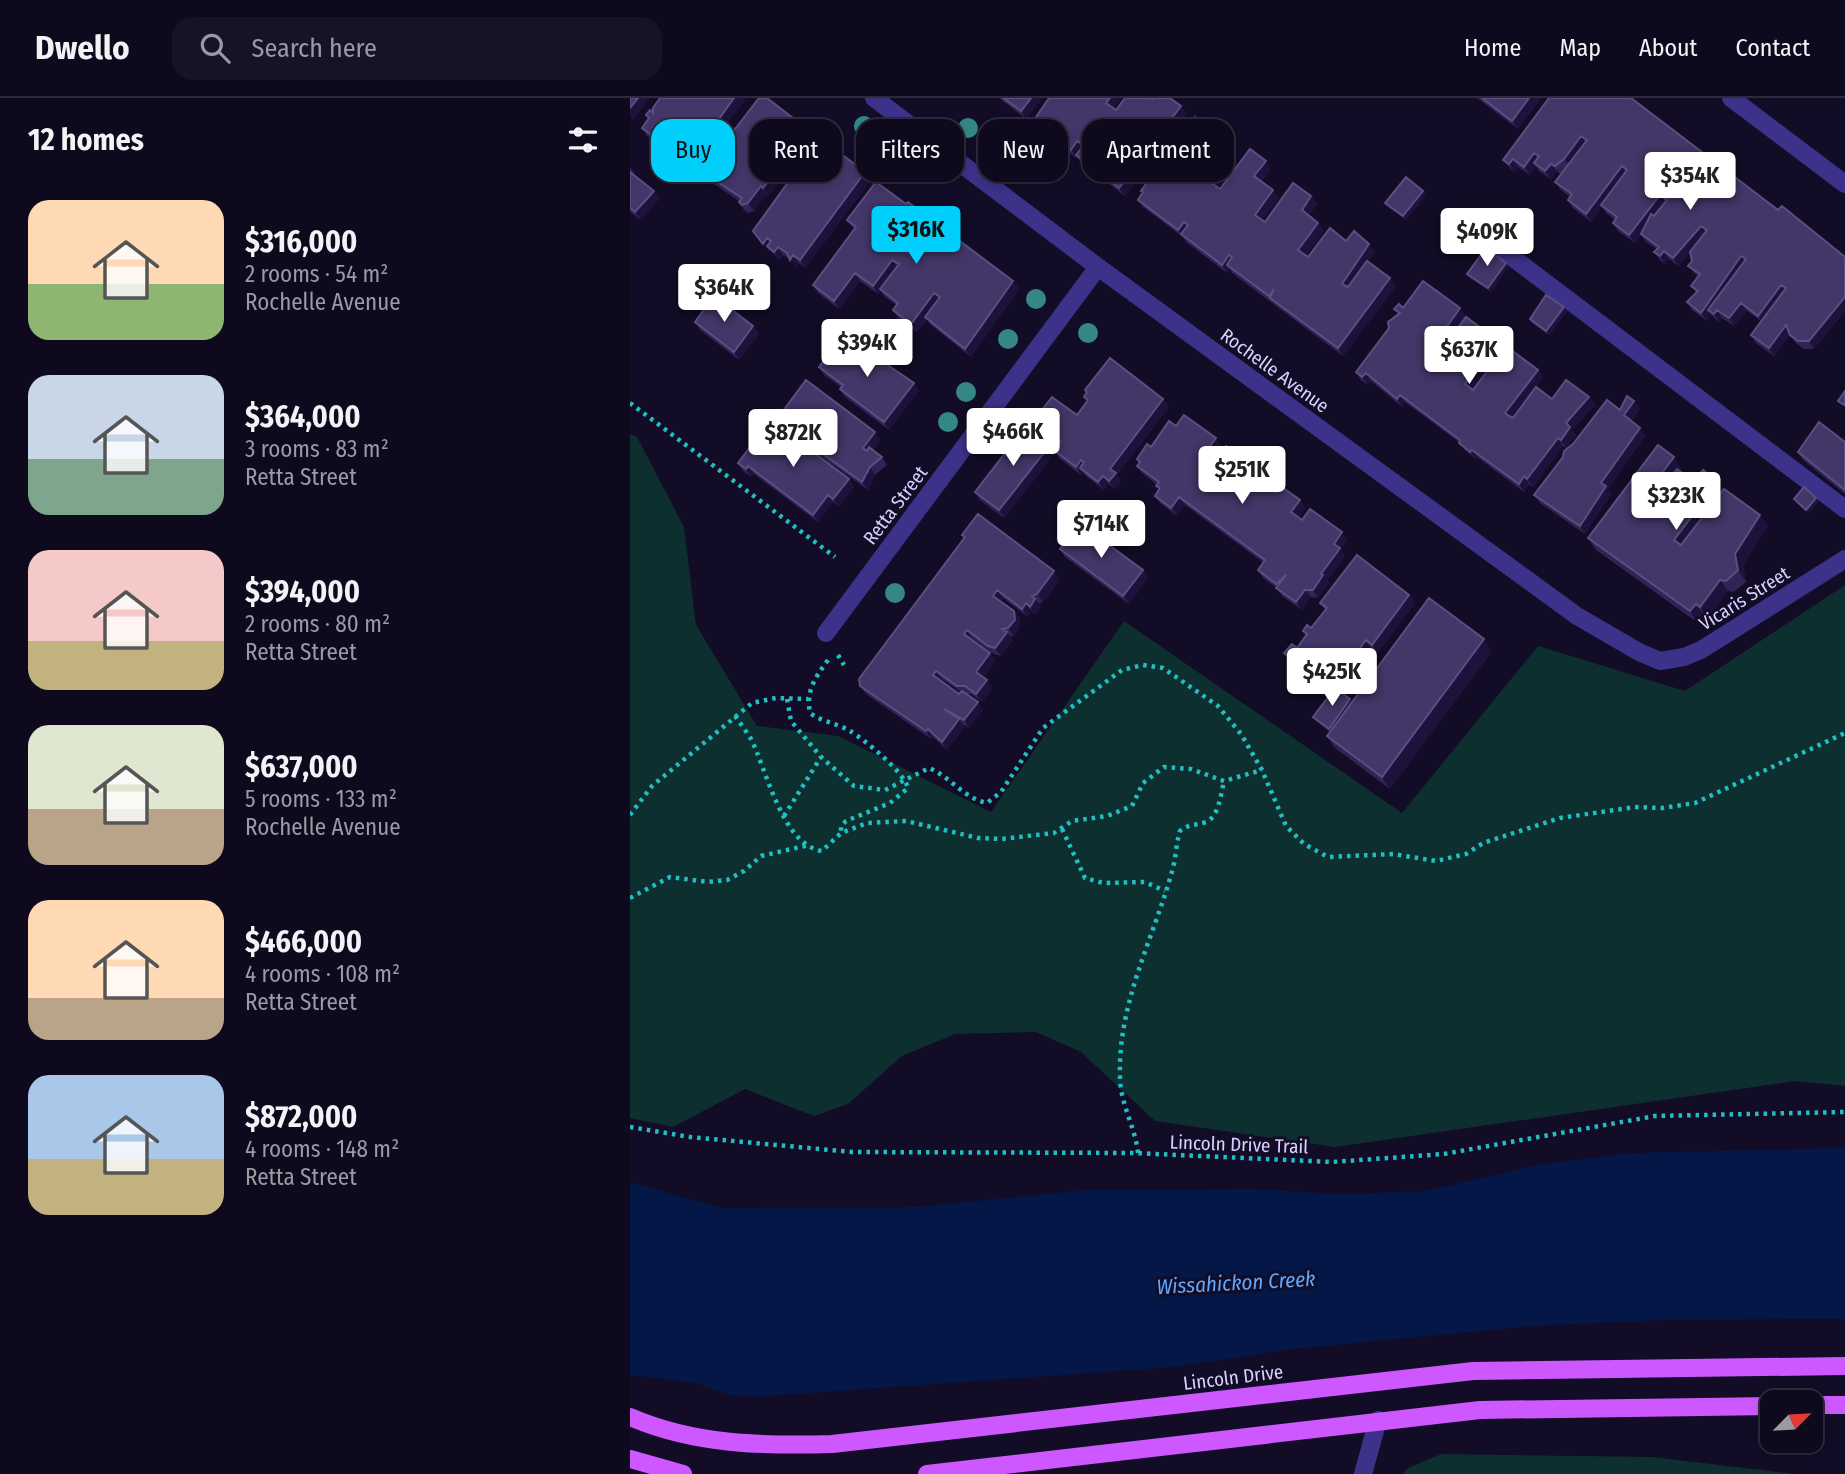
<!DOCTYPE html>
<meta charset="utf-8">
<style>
:root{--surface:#0e091c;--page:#171225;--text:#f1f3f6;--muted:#9b9aa3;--line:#2e2a3b;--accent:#00cffc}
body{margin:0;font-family:"Fira Sans Condensed",sans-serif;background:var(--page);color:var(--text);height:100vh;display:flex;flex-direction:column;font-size:26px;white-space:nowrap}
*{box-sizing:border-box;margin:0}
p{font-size:23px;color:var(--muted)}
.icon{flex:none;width:38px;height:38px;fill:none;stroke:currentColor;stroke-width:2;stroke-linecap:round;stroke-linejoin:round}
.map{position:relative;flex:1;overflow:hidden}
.side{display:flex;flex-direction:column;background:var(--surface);width:630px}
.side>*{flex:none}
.hud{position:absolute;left:21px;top:21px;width:665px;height:63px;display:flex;gap:14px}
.needle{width:46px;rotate:66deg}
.tools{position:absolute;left:1130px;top:1292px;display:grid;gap:14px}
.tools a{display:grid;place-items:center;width:63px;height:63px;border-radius:14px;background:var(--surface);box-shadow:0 4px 10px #0003,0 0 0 2px var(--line);font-size:35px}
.price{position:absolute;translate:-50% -60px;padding:0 16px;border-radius:7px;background:#fff;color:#222;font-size:23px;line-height:46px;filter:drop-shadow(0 2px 4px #0008)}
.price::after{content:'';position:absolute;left:50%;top:42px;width:21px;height:16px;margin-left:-10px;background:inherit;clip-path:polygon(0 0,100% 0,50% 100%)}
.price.active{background:var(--accent);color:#111}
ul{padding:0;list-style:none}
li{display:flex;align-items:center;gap:21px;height:175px;padding:0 28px}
li span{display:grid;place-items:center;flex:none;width:196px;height:140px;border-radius:21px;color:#555}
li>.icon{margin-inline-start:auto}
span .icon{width:84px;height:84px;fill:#fffc;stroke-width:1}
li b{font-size:30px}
h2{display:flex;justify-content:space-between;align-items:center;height:84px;padding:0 28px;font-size:30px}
.pill{padding:0 24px;border-radius:21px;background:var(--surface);box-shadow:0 4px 10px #0003,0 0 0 2px var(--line);font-size:24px;line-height:63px}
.pill.active{background:var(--accent);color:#111}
header{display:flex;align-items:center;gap:42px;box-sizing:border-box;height:98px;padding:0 35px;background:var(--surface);border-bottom:2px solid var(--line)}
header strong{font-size:33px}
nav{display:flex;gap:38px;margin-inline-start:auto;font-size:24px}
.search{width:490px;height:63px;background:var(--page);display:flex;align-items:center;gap:18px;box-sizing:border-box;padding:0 24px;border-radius:21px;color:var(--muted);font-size:26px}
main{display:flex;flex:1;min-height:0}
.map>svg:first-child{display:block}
.green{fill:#0e2f30}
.water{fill:#041746}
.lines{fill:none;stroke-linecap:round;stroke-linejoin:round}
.path{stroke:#22bfc2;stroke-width:4.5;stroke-dasharray:3.5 5;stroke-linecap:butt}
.service{stroke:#3c3289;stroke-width:18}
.minor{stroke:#3c3289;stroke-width:18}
.primary{stroke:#ce58ff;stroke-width:18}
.tree{fill:#348784}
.wall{fill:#312356;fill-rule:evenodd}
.shaded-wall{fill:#1d123b}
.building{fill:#433668;stroke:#5b4e80;stroke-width:2}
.labels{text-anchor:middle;stroke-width:6;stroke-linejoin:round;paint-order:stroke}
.street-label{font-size:19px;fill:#dad1ff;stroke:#120c26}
.water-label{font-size:21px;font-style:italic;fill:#5fa8ff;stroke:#120c26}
</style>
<header>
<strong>Dwello</strong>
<div class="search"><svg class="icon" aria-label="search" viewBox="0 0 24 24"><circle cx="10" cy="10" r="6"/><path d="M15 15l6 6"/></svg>Search here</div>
<nav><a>Home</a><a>Map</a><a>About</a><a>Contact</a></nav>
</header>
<main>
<section class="side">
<h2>12 homes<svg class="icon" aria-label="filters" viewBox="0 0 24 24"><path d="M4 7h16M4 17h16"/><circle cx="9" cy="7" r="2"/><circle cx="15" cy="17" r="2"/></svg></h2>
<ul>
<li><span style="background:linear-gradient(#ffd9b3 60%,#8fb573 0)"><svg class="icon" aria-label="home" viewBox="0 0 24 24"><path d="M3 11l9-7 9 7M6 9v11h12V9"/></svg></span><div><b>$316,000</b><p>2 rooms · 54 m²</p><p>Rochelle Avenue</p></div></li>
<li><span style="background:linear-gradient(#c9d6e8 60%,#7fa58c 0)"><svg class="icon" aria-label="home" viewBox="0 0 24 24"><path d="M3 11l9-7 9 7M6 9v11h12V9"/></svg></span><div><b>$364,000</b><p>3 rooms · 83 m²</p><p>Retta Street</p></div></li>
<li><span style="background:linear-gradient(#f6c9c9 65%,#c2b280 0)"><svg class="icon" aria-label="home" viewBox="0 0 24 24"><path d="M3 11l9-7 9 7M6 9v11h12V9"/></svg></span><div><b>$394,000</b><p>2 rooms · 80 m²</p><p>Retta Street</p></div></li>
<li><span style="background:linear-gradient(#dfe7d0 60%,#b9a48a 0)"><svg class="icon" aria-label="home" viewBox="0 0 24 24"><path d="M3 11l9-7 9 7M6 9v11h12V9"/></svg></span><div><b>$637,000</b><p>5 rooms · 133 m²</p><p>Rochelle Avenue</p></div></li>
<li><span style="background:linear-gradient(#ffd9b3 70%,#b9a48a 0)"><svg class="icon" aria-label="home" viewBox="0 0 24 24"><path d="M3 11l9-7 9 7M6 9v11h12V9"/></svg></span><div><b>$466,000</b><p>4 rooms · 108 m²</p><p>Retta Street</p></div></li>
<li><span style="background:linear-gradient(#a9c7e8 60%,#c2b280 0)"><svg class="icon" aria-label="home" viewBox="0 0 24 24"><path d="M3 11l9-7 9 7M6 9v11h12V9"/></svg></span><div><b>$872,000</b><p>4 rooms · 148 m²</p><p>Retta Street</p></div></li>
</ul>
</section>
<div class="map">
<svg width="1215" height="1376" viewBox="0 0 1215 1376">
<rect width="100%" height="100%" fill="#120c26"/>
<path class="green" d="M0 336 7 339 54 429 66 527 127 628 208 638 361 714 494 523 772 715 908 548 1055 593 1215 487V988L1165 983 705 1049 525 1023 451 954 406 934 325 936 272 958 218 1006 184 1018 115 991 43 1029 0 1020Z
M811 1356 1022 1359 1164 1376H773L778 1370Z"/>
<path class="water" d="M1215 1050V1221L1036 1222 903 1228 663 1251 545 1269 126 1299 99 1297 66 1285 0 1277V1084L92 1110 285 1109 456 1092 620 1091 711 1096 796 1093 905 1067 1000 1055Z"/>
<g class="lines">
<path class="path" d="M0 305 205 459
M208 557 214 567
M198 562C185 580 176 592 180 615 192 624 207 625 220 633 235 642 274 674 278 690L260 705 216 723 211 728V735
M157 601 161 623 191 659 224 688 255 692 299 670C321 679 333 700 357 705L371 694 413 630 492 572 513 567 533 570 588 608 611 636 632 672 656 728 674 746 698 759 763 756 806 763 836 756 853 745 930 720 1005 709 1032 710 1065 705 1215 635
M105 618C110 625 116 633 121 641 136 670 152 747 192 753L211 735 237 725 276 723 348 740 372 741 424 735 442 723 477 718 502 708 513 685 534 669 561 671 594 683 632 672
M0 717 22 688 122 605 146 600 178 601
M154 718 191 659
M432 731 455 780 473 785 515 784 535 793
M0 800 40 779 78 784 97 782 114 773 131 758 179 747
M0 1029 60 1039 222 1054 504 1055 702 1064 814 1056 1025 1018 1215 1014
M508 1055C505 1028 490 1006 490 978 488 903 524 840 543 770 546 758 546 746 550 733 560 725 565 728 576 724 589 719 591 695 594 683"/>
<path class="service" d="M829 119 1215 411"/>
<path class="minor" d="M244 0 468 169 947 518 1009 554 1030 563 1054 559 1071 552 1215 461
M1101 0 1215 86
M196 535 468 169
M733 1376 748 1322"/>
<path class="primary" d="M1181 1307H1215
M0 1319C65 1347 133 1348 202 1346L843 1273 1215 1268
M0 1361 53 1376
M297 1376 850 1312 1143 1308"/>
</g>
<g class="tree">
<circle cx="234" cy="28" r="10"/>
<circle cx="338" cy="30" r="10"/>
<circle cx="406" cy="201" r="10"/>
<circle cx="458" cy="235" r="10"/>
<circle cx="378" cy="241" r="10"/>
<circle cx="336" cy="294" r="10"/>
<circle cx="318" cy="324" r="10"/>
<circle cx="265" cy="495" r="10"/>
</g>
<path class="wall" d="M30 0H116L77 53 61 70 57 68 55 71 49 67 44 60 45 58 17 38 12 30 19 20 16 17 23 15Z
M369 0H412L396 21Z
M419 0H491L483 10 486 12 551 8 556 16 495 98 451 65 447 59 446 60 409 30 404 22Z
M847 0H911L888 31Z
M919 0 1148 112 1215 159V213L1184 251H1173L1165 244 1160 237 1144 258 1126 245 1121 237 1131 223 1117 213 1104 228 1092 220 1089 224 1081 217 1077 223 1062 212 1057 204 1066 195 1061 188 1068 179 1064 175 1058 168 1062 163 1060 155 1048 168 1039 161 1035 166 1030 162 1024 154 1027 151 1016 144 1011 137 1005 145 988 133 983 125 985 122 976 115 972 109 961 124 943 110 938 102 940 99 931 92 925 84 933 74 930 76 927 73 921 81 909 73 906 68 900 77 888 69 884 74 879 69 873 62Z
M588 36 594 44 590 48 606 64 587 90 590 91 641 71 632 83 643 92 649 100 632 122 635 124 681 98 687 106 679 117 688 125 694 133 676 157 678 159 716 143 745 153 738 163 760 180 766 188 713 258 602 175 600 171 597 175 556 144 553 139 513 109 508 102Z
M182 38 179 46 138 98 136 96 124 113 118 115 114 112 109 104V103L78 82 72 74Z
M0 69 6 78 30 100 11 122 0 114Z
M235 74 241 82 175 170 169 165 166 169 161 162 153 157 150 162 140 152 139 153 123 133Z
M793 93 796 97 776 122 758 109 755 105Z
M276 106 383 183 389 191 341 259 301 227 297 221 287 234 268 220 263 212 266 207 255 199 251 193 248 196 230 183 209 211 188 195 183 187 224 131 217 122Z
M876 165 878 169 861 194 840 180 837 176Z
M934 209 937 213 919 237 902 225 900 221Z
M773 210H830L836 219 867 242 873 250 842 291 843 292 908 272 913 279 906 289 922 301 959 299 965 307 942 332 946 337 936 350 933 348 903 389 899 386 894 394 847 359 846 361 835 352 830 345 775 304 772 309 741 283 738 287 731 282 726 274 768 216 764 211Z
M65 224 123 228 129 236 109 262 70 232Z
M205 257 289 292 259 332 215 299 210 291 211 289 194 277 189 269Z
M455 292 533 301 539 309 487 377 491 383 485 391 479 386 474 392 456 378 453 374 451 377 429 360 424 352 429 345 410 330 404 322 447 317 457 303 454 299 457 295Z
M1004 303 1010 311 1001 323 1015 338 978 391 981 396 955 436 910 405 904 397 990 312Z
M150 317 245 334 250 342 243 352 252 359 257 367 245 377 238 392 178 349 172 341 174 338 156 325Z
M546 328 592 347 585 357 588 359 628 371 634 379 626 389 629 391 670 402 675 410 668 420 672 422 717 442 711 451 715 458 697 483 699 485 688 500 681 499 672 512 652 498 647 490 633 480 628 472 634 465 555 407 547 418 530 405 525 398 529 391 526 388 527 387 512 375 507 368 509 365 507 361Z
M143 335 219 381 224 389 209 409 203 404 188 424 124 376 121 379 113 373 108 365Z
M1215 344V396L1173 362 1168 354Z
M420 347 425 355 374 420 350 402 345 394Z
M1052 371 1050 373 1064 383 1088 384 1094 392 1130 417 1138 428 1113 467 1116 484 1104 494 1098 493 1078 520 1074 518 1068 525 966 452 958 440Z
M332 437 430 481 413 504 408 506 411 509 406 516 402 513 398 519 373 500 371 503 384 513 390 521V530L384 538H380L383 542 371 558 364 556 342 540 341 541 360 555 365 563 353 580 362 590 352 604 341 596H336L353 612 339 630 333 626 335 629 317 652 303 639 301 641 236 596 230 588 334 440ZM312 581 331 594 329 596 311 582Z
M430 451 513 472 518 480 499 506 435 459Z
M779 497 785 505 748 555 741 550 714 586 703 578 700 582 681 567 675 575 660 563 654 555 667 550 676 538 673 533 681 530 695 512 690 505Z
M862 553 760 691 705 650 697 638 700 634 686 623 683 619 720 601 722 604Z"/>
<path class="shaded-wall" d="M8 0H20L3 22 0 18V10Z
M104 0H116L77 53 61 70 56 62Z
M401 0H412L396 21 391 13Z
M480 0H491L482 13 476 5Z
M899 0H911L888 31 882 23Z
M551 8 556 16 495 98 489 90Z
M176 30 182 38 179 46 138 98 133 90Z
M588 36 594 44 588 51 583 43Z
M951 38 957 46 940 68 934 61Z
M447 43 453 51 446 60 441 52Z
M904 55 910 63 904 65 906 68 900 77 894 69Z
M601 56 606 64 586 92 580 84Z
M52 60 57 68 55 71 49 64Z
M883 61 888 69 884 74 879 66Z
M636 63 641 71 630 86 624 78Z
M921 66 927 73 921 81 915 73Z
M992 68 998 76 971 107 972 109 961 124 956 116Z
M235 74 241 82 175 170 170 162Z
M131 88 136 96 124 113 118 105Z
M643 92 649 100 630 125 625 117Z
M24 93 30 100 11 122 5 114Z
M793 93 796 97 776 122 773 118Z
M1030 97 1036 104 1005 145 999 137Z
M681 98 687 106 677 120 672 112Z
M554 124 559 132 552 136 548 132Z
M688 125 694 133 674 160 668 152Z
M1071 128 1077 136 1048 168 1043 160Z
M137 140 143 147 137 148 140 152 139 153 133 146Z
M739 146 745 153 718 193 712 186Z
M148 149 153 157 150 162 144 154Z
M1034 153 1039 161 1035 166 1030 158Z
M163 157 169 165 166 169 160 162Z
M599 157 605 165 597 167 600 171 597 175 592 167Z
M1111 158 1117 166 1078 212 1081 217 1077 223 1071 215Z
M262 162 268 170 248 196 243 188Z
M876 165 878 169 861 194 858 190Z
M225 175 230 183 209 211 204 203Z
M760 180 766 188 713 258 708 250Z
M383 183 389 191 341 259 335 251Z
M1151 187 1157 195 1133 226 1128 218Z
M304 195 310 203 287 234 281 226Z
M1215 199V213L1184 251 1179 243Z
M1111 205 1117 213 1104 228 1099 220Z
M934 209 937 213 919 237 916 233Z
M830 210 836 218 802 264 797 257Z
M1087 212 1092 220 1089 224 1084 216Z
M1156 227 1162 235 1144 258 1139 250Z
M123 228 129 236 109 262 104 254Z
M867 242 873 250 841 294 835 286Z
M908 272 913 279 881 323 875 315Z
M736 275 741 283 738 287 732 279Z
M284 285 289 292 259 332 254 324Z
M770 297 775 304 772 309 767 301Z
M959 299 965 307 942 332 946 337 936 350 931 342 936 325Z
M533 301 539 309 487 377 491 383 485 391 479 383 480 371Z
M1004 303 1010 311 999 325 994 317Z
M1010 330 1015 338 978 391 981 396 955 436 950 428 971 385Z
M245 334 250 342 239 358 233 350Z
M586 340 592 347 583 360 577 352Z
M928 340 933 348 903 389 897 381Z
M420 347 425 355 374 420 369 412Z
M842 352 847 359 846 361 840 354Z
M1044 359 1052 371 1013 422 1005 411Z
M451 362 457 370H450L453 374 451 377 446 369Z
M118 368 124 376 121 379 116 371Z
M240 369 245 377 238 392 232 384Z
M628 371 634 379 625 391 619 384Z
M473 378 479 386 474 392 468 384Z
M894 378 899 386 894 394 889 386Z
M219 381 224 389 209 409 203 401Z
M1088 384 1096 395 1052 454 1044 442Z
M198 397 203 404 188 424 183 417Z
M549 399 555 407 547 418 541 410Z
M1186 400 1189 404 1179 416 1176 412Z
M670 402 675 410 667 422 661 414Z
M1130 417 1138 428 1113 467 1116 484 1108 472 1105 456Z
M712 434 717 442 711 451 715 458 697 483 699 485 688 500 683 492 704 446Z
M513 472 518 480 499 506 493 498Z
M424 473 430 481 413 504 407 496Z
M1090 482 1098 493 1078 520 1070 509Z
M367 492 373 500 369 505 363 498Z
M675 492 681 499 672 512 666 504Z
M779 497 785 505 748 555 742 547Z
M405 501 411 509 406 516 400 509Z
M396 505 402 513 398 519 392 511Z
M1066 506 1074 518 1068 525 1060 513Z
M384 513 390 521V530L384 538 378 530Z
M337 532 342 540 339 544 334 536Z
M377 534 383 542 371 558 365 550Z
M854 541 862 553 760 691 752 679Z
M736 542 741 550 714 586 709 578Z
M360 555 365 563 351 582 346 574Z
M676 559 681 567 675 575 670 567Z
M698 570 703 578 700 582 695 574Z
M306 573 312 581 309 585 303 577Z
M357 582 362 590 352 604 346 596Z
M720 601 723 605 701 635 699 631Z
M348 604 353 612 339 630 334 622Z
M329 621 335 629 317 652 312 644Z
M298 631 303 639 301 641 296 633Z"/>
<path class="building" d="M0 0H8L0 10Z
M30 0H104L71 46 56 62 52 60 49 64 44 60 46 56 12 30 19 20 16 17 20 12 23 15V10Z
M129 0H137L176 30 173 38 133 90 131 88 118 105 112 107 109 104 112 100 72 74Z
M373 0H401L391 13Z
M419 0H480L476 5 486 12 495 0H520L522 1V0H540L551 8 489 90 446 57 454 47 447 43 441 52 404 22Z
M852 0H899L882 23Z
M919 0H1001L1148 112 1152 108 1215 159V199L1179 243H1168L1160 237 1156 227 1139 250 1121 237 1156 190 1151 187 1128 218 1111 205 1099 220 1087 212 1084 216 1078 212 1116 161 1111 158 1071 215 1057 204 1068 193 1061 188 1070 176 1058 168 1062 163 1060 154 1077 132 1071 128 1043 160 1034 153 1030 158 1024 154 1029 149 1011 136 1021 116 1024 118 1037 102 1030 97 999 137 983 125 987 119 971 107 997 72 992 68 956 116 938 102 942 96 925 84 957 42 951 38 934 61 925 68 921 66 915 73 904 65 909 58 904 55 894 69 883 61 879 66 873 62Z
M565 19 588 36 583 43 601 56 580 84 590 91 620 51 636 63 624 78 643 92 625 117 635 124 663 85 681 98 672 112 688 125 668 152 678 159 700 130 716 143 724 133 739 146 712 186 718 189 737 163 760 180 708 250 640 200 644 191 639 198 597 167 602 159 599 157 592 167 551 136 558 127 554 124 548 132 508 102 513 94 511 93Z
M190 40 235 74 170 162 163 157 160 162 157 155 148 149 144 154 137 148 141 143 137 140 133 146 123 133Z
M0 74 24 93 5 114 0 110Z
M776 79 793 93 773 118 755 105Z
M246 84 276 106 278 104 383 183 335 251 295 219 310 199 304 195 281 226 263 212 268 205 250 191 269 166 262 162 243 188 225 175 204 203 183 187 226 129 217 122Z
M856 150 876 165 858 190 837 176Z
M793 183 830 210 797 257 804 262 836 219 867 242 835 286 843 292 876 248 908 272 875 315 879 318 883 320 906 289 922 301 936 282 959 299 936 325 940 329 931 342 928 340 897 381 894 378 889 386 842 352 840 354 829 345 830 342 770 297 767 301 736 275 732 279 726 274 759 230 758 224 770 215 764 211 769 206 773 210Z
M916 197 934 209 916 233 900 221Z
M84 198 123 228 104 254 65 224Z
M218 240 284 285 254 324 210 291 213 287 189 269 200 254 205 257Z
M480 260 533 301 480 371 486 375 479 383 473 378 468 384 450 370 454 364 451 362 446 369 424 352 431 343 404 322 422 299 447 317 458 302 454 299 457 294 455 292Z
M176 282 245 334 233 350 237 353 239 349 252 359 240 369 232 384 172 341 176 336 150 317Z
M1215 293V305L1214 307 1208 303Z
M997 298 1004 303 994 317 1010 330 971 385 976 388 950 428 904 397 933 359 934 353 943 346 977 302 990 312Z
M554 317 586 340 577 352 588 359 596 348 628 371 619 384 629 391 638 379 670 402 661 414 672 422 680 411 712 434 704 446 710 450 691 476 693 477 683 492H675L666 504 646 490 656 477 646 486 628 472 635 462 549 399 541 410 525 398 530 390 526 388 529 384 507 368 510 364 507 361 517 346 521 349 539 323 546 328Z
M1189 324 1215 344V392L1168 354Z
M148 328 219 381 203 401 198 397 183 417 118 368 116 371 108 365 135 329 143 335Z
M396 328 420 347 369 412 345 394Z
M1028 347 1044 359 1005 411 1012 416 1047 371 1064 383 1073 372 1088 384 1044 442 1051 447 1094 391 1130 417 1105 456 1108 472 1096 483 1090 482 1070 509 1066 506 1060 513 958 440Z
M1174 389 1186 400 1176 412 1164 401Z
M348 416 424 473 407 496 402 498 405 501 400 509 396 505 392 511 367 492 363 498 384 513 385 522 378 530 372 531 377 534 365 550 358 548 337 532 334 536 360 555 346 574 357 582 346 596 335 588H327L306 573 303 577 329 596 332 593 348 604 334 622 314 611 329 621 312 644 298 631 296 633 230 588 229 581 335 439 332 437Z
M449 425 513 472 493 498 430 451Z
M727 457 779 497 742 547 736 542 709 578 698 570 695 574 676 559 670 567 654 555 662 546 667 550 677 536 673 533 677 527 681 530 697 510 690 505Z
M799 500 854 541 752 679 697 638Z
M705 590 720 601 699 631 683 619Z"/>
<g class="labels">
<g class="street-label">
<text transform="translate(645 272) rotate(36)" y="7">Rochelle Avenue</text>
<text transform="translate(265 407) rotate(-53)" y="7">Retta Street</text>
<text transform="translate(1114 500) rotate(-32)" y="7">Vicaris Street</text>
<text transform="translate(609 1046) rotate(2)" y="7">Lincoln Drive Trail</text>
<text transform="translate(603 1279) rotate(-7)" y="7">Lincoln Drive</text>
</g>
<g class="water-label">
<text transform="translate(606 1185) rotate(-3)" y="7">Wissahickon Creek</text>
</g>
</g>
</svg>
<div class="tools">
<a><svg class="needle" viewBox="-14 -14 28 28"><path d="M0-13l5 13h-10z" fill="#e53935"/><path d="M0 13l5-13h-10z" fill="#9b9aa3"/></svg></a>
</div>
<b class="price" style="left:1060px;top:114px">$354K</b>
<b class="price active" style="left:286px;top:168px">$316K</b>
<b class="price" style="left:857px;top:170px">$409K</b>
<b class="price" style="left:94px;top:226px">$364K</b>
<b class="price" style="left:237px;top:281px">$394K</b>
<b class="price" style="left:839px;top:288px">$637K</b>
<b class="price" style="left:383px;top:370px">$466K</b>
<b class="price" style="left:163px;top:371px">$872K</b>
<b class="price" style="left:612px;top:408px">$251K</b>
<b class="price" style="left:1046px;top:434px">$323K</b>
<b class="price" style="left:471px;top:462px">$714K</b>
<b class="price" style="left:702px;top:610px">$425K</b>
<div class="hud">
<a class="pill active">Buy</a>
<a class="pill">Rent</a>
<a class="pill">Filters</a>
<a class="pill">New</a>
<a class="pill">Apartment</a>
</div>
</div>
</main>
